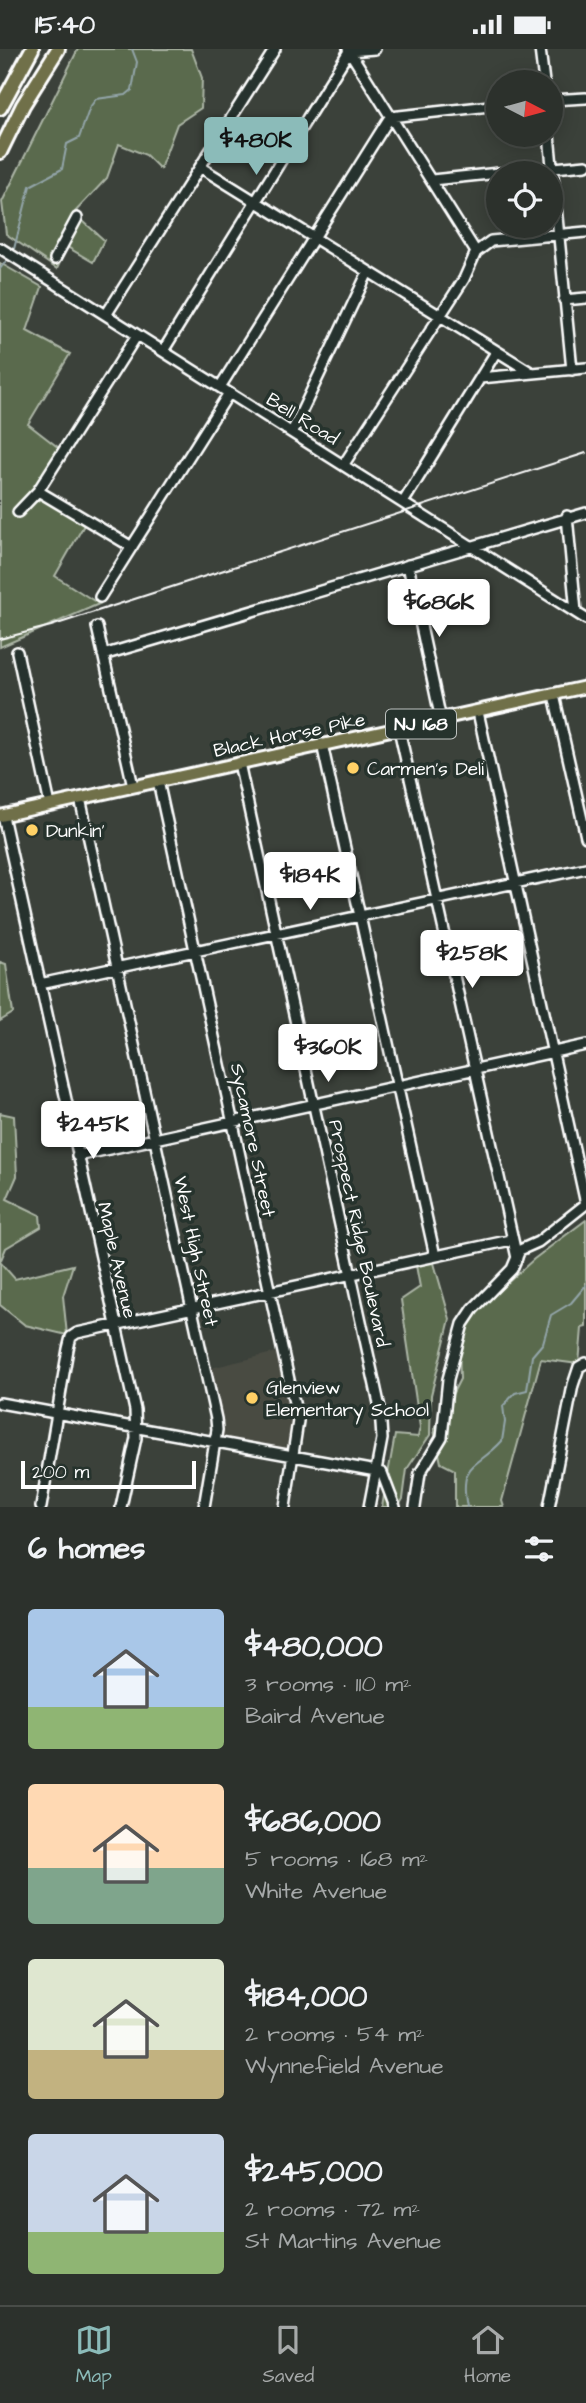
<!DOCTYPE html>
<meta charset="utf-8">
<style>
:root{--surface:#2c312c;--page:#383d38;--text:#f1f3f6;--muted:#a6a9a9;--line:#484c48;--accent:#8bbbb9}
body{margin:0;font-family:"Architects Daughter",sans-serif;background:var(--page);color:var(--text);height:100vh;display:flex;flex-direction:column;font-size:26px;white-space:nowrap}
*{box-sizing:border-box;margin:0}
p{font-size:23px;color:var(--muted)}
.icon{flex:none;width:38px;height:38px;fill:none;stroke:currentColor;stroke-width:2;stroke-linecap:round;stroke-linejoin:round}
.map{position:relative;height:1458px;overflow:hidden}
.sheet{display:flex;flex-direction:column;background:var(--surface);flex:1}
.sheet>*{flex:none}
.needle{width:46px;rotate:96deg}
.controls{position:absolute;left:486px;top:21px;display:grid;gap:14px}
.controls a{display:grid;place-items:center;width:77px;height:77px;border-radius:50%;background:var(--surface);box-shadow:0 4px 18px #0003,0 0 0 2px var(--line);font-size:35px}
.scale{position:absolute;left:21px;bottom:18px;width:175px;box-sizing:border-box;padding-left:7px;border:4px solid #fff;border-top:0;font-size:19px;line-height:24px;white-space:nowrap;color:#fff;-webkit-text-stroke:5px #26332d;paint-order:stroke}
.price{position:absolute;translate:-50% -60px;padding:0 16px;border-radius:7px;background:#fff;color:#222;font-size:23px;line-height:46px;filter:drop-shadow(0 2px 4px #0008)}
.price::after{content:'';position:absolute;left:50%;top:42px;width:21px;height:16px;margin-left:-10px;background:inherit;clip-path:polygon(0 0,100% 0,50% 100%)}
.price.on{background:var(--accent);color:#111}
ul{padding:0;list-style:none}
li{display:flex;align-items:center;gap:21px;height:175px;padding:0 28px}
li span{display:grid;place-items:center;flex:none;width:196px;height:140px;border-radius:7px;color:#555}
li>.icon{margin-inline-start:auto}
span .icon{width:84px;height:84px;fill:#fffc;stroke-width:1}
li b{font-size:30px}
h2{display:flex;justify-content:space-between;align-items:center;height:84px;padding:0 28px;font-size:30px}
.status{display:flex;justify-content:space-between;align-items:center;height:49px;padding:0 35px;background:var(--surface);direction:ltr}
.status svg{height:19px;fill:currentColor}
.menu{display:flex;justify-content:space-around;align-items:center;height:98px;border-top:2px solid var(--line);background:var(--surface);font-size:19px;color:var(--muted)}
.menu a{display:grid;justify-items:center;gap:4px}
.menu .on{color:var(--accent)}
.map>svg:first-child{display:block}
.built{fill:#4a4b43}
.green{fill:#5a6b4d;stroke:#acb5a6;stroke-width:2}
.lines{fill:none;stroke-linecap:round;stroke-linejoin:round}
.stream{stroke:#93a5aa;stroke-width:2}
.minor-casing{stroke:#fff;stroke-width:14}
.major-casing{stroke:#fff;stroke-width:16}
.highway-casing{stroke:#fff;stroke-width:18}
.minor{stroke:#26332d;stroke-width:9}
.major{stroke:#70704a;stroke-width:10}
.highway{stroke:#70704a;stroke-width:12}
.rail{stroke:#fff;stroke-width:2}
.poi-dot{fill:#ffd166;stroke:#26332d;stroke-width:2.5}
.labels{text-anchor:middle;stroke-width:7;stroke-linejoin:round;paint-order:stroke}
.shield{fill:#26332d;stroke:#bec2c0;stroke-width:2}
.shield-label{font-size:18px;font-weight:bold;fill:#fff}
.street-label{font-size:19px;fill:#fff;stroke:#26332d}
.poi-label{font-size:19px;fill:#fff;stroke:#26332d;text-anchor:start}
</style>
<div class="status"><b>15:40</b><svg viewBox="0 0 49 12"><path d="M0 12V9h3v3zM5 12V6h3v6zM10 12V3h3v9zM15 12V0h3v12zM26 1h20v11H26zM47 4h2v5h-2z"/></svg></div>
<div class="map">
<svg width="586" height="1458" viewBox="0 0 586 1458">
<rect width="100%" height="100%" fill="#3b413a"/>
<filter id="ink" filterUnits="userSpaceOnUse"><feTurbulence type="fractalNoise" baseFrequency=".0143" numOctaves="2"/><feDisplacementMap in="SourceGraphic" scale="14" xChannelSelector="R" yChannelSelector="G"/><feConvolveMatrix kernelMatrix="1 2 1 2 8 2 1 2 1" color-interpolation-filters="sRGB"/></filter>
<g filter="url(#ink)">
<path class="built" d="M277 1303 294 1380 290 1401 222 1389 224 1378 211 1319Z"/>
<path class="green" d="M78 0H191L202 29 201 59 177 75 160 120 146 106 119 95 107 129 74 164 104 191 93 213 67 198 57 220 6 185 2 153Z
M0 214 42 238 27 282 70 305 28 375 59 399 26 459 44 448 84 476 55 527 99 555 0 598Z
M0 913 6 915 13 964 0 972Z
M0 1064 14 1067 17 1127 7 1150 40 1166 41 1178 6 1199 0 1213 15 1230 73 1216 63 1247 67 1286 25 1276 0 1256Z
M586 1171V1278L582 1279 579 1315 541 1310 502 1452 504 1458H455V1421L441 1414 434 1381 460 1330 459 1297 474 1264 534 1210Z
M432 1207 450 1270 431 1346 430 1386 407 1420 403 1450 398 1458H382L395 1386 418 1388 420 1378 401 1251 420 1238 415 1211Z"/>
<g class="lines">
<path class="stream" d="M14 200 30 137 62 120 67 95 79 89 90 58 96 50 126 46 132 41 137 13 132 0
M0 220 6 212
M467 1458C458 1412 478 1419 502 1392L505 1373 503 1357 515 1344 527 1341 532 1307 543 1294 551 1266 571 1254 586 1236"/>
<defs>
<path id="minor" d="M348 0 476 203
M540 0 544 33
M551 51 586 49
M549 86 572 321
M200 118 532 324
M500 124 586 116
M432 131 499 124
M0 199 586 570
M55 210 77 169
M564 251 586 249
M106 266 275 0
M163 302 349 2 375 0
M480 329 586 319
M220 338 390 68 499 56
M292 383 368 223
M344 415 464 230 476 203 491 192 586 183
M38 442 132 498
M404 452 496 303
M18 463 38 442 137 286
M567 467 576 563
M408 516 441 671
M100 548 229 344
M97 578 133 737
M17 603 50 756
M103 606 586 464
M554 646 586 788
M478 663 586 1155
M399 680 517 1209
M322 695 435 1207
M239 714 380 1359 382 1390 369 1458
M158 732 298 1372 285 1458
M80 749 216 1370 217 1381 204 1458
M3 767 135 1361 136 1389 121 1458
M40 935 586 819
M77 1107 586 996
M0 1354 376 1422 382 1424 395 1458
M41 1458 68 1300 71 1288 77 1284 511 1191
M415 1458 420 1424 442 1388 448 1330 463 1275 473 1260 512 1220 520 1201 538 1193 586 1155
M549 1458 573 1336 579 1318 586 1314"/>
<path id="major" d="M0 767 586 638"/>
<path id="highway" d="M0 59 32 0
M0 103 23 56 58 0"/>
</defs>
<use href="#minor" class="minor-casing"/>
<use href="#major" class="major-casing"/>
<use href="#highway" class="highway-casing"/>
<use href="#minor" class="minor"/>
<use href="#major" class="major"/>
<use href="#highway" class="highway"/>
<path class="rail" d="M0 590 51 577 586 404"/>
</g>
</g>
<g class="poi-dot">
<circle cx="353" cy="719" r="7"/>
<circle cx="32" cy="781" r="7"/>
<circle cx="252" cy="1349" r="7"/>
</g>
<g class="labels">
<rect class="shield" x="386" y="660.5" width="70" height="29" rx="5"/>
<g class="shield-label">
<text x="421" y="681">NJ 168</text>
</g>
<g class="street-label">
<text transform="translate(303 369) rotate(32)" y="7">Bell Road</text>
<text transform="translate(289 685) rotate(-12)" y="7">Black Horse Pike</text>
<text transform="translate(254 1091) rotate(78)" y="7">Sycamore Street</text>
<text transform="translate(360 1184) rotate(78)" y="7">Prospect Ridge Boulevard</text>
<text transform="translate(197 1202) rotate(78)" y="7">West High Street</text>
<text transform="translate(118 1211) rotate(77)" y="7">Maple Avenue</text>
</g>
<g class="poi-label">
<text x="367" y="726">Carmen's Deli</text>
<text x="46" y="788">Dunkin'</text>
<text x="266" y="1345">Glenview<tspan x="266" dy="22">Elementary School</tspan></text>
</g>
</g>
</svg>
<div class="controls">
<a><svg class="needle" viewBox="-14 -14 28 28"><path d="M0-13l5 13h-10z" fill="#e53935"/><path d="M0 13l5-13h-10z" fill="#a6a9a9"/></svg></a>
<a><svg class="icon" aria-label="locate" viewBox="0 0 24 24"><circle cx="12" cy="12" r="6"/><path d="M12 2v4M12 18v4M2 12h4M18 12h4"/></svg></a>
</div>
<div class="scale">200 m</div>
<b class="price on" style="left:256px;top:128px">$480K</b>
<b class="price" style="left:439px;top:590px">$686K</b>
<b class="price" style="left:310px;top:863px">$184K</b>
<b class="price" style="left:472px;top:941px">$258K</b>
<b class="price" style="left:328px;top:1035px">$360K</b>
<b class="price" style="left:93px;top:1112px">$245K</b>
</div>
<section class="sheet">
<h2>6 homes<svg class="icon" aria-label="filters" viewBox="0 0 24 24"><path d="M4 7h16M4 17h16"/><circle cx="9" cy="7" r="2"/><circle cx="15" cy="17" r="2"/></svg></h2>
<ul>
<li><span style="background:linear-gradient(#a9c7e8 70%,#8fb573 0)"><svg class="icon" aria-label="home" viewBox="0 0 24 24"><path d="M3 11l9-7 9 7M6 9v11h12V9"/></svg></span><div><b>$480,000</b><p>3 rooms · 110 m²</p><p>Baird Avenue</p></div></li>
<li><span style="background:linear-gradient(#ffd9b3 60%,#7fa58c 0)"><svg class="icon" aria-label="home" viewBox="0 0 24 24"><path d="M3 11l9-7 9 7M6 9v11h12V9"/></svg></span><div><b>$686,000</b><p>5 rooms · 168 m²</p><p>White Avenue</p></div></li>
<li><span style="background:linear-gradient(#dfe7d0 65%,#c2b280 0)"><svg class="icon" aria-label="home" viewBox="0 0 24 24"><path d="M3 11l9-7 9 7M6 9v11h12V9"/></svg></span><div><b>$184,000</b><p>2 rooms · 54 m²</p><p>Wynnefield Avenue</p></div></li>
<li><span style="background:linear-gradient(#c9d6e8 70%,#8fb573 0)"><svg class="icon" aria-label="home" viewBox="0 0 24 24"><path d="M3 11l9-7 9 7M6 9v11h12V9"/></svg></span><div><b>$245,000</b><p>2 rooms · 72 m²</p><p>St Martins Avenue</p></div></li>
</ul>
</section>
<nav class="menu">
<a class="on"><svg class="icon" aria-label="map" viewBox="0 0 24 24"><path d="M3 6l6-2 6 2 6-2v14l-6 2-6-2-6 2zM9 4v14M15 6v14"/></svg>Map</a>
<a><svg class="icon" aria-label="saved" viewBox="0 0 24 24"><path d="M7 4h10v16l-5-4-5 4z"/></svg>Saved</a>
<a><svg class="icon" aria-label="home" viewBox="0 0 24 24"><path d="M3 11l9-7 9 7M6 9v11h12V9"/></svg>Home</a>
</nav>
